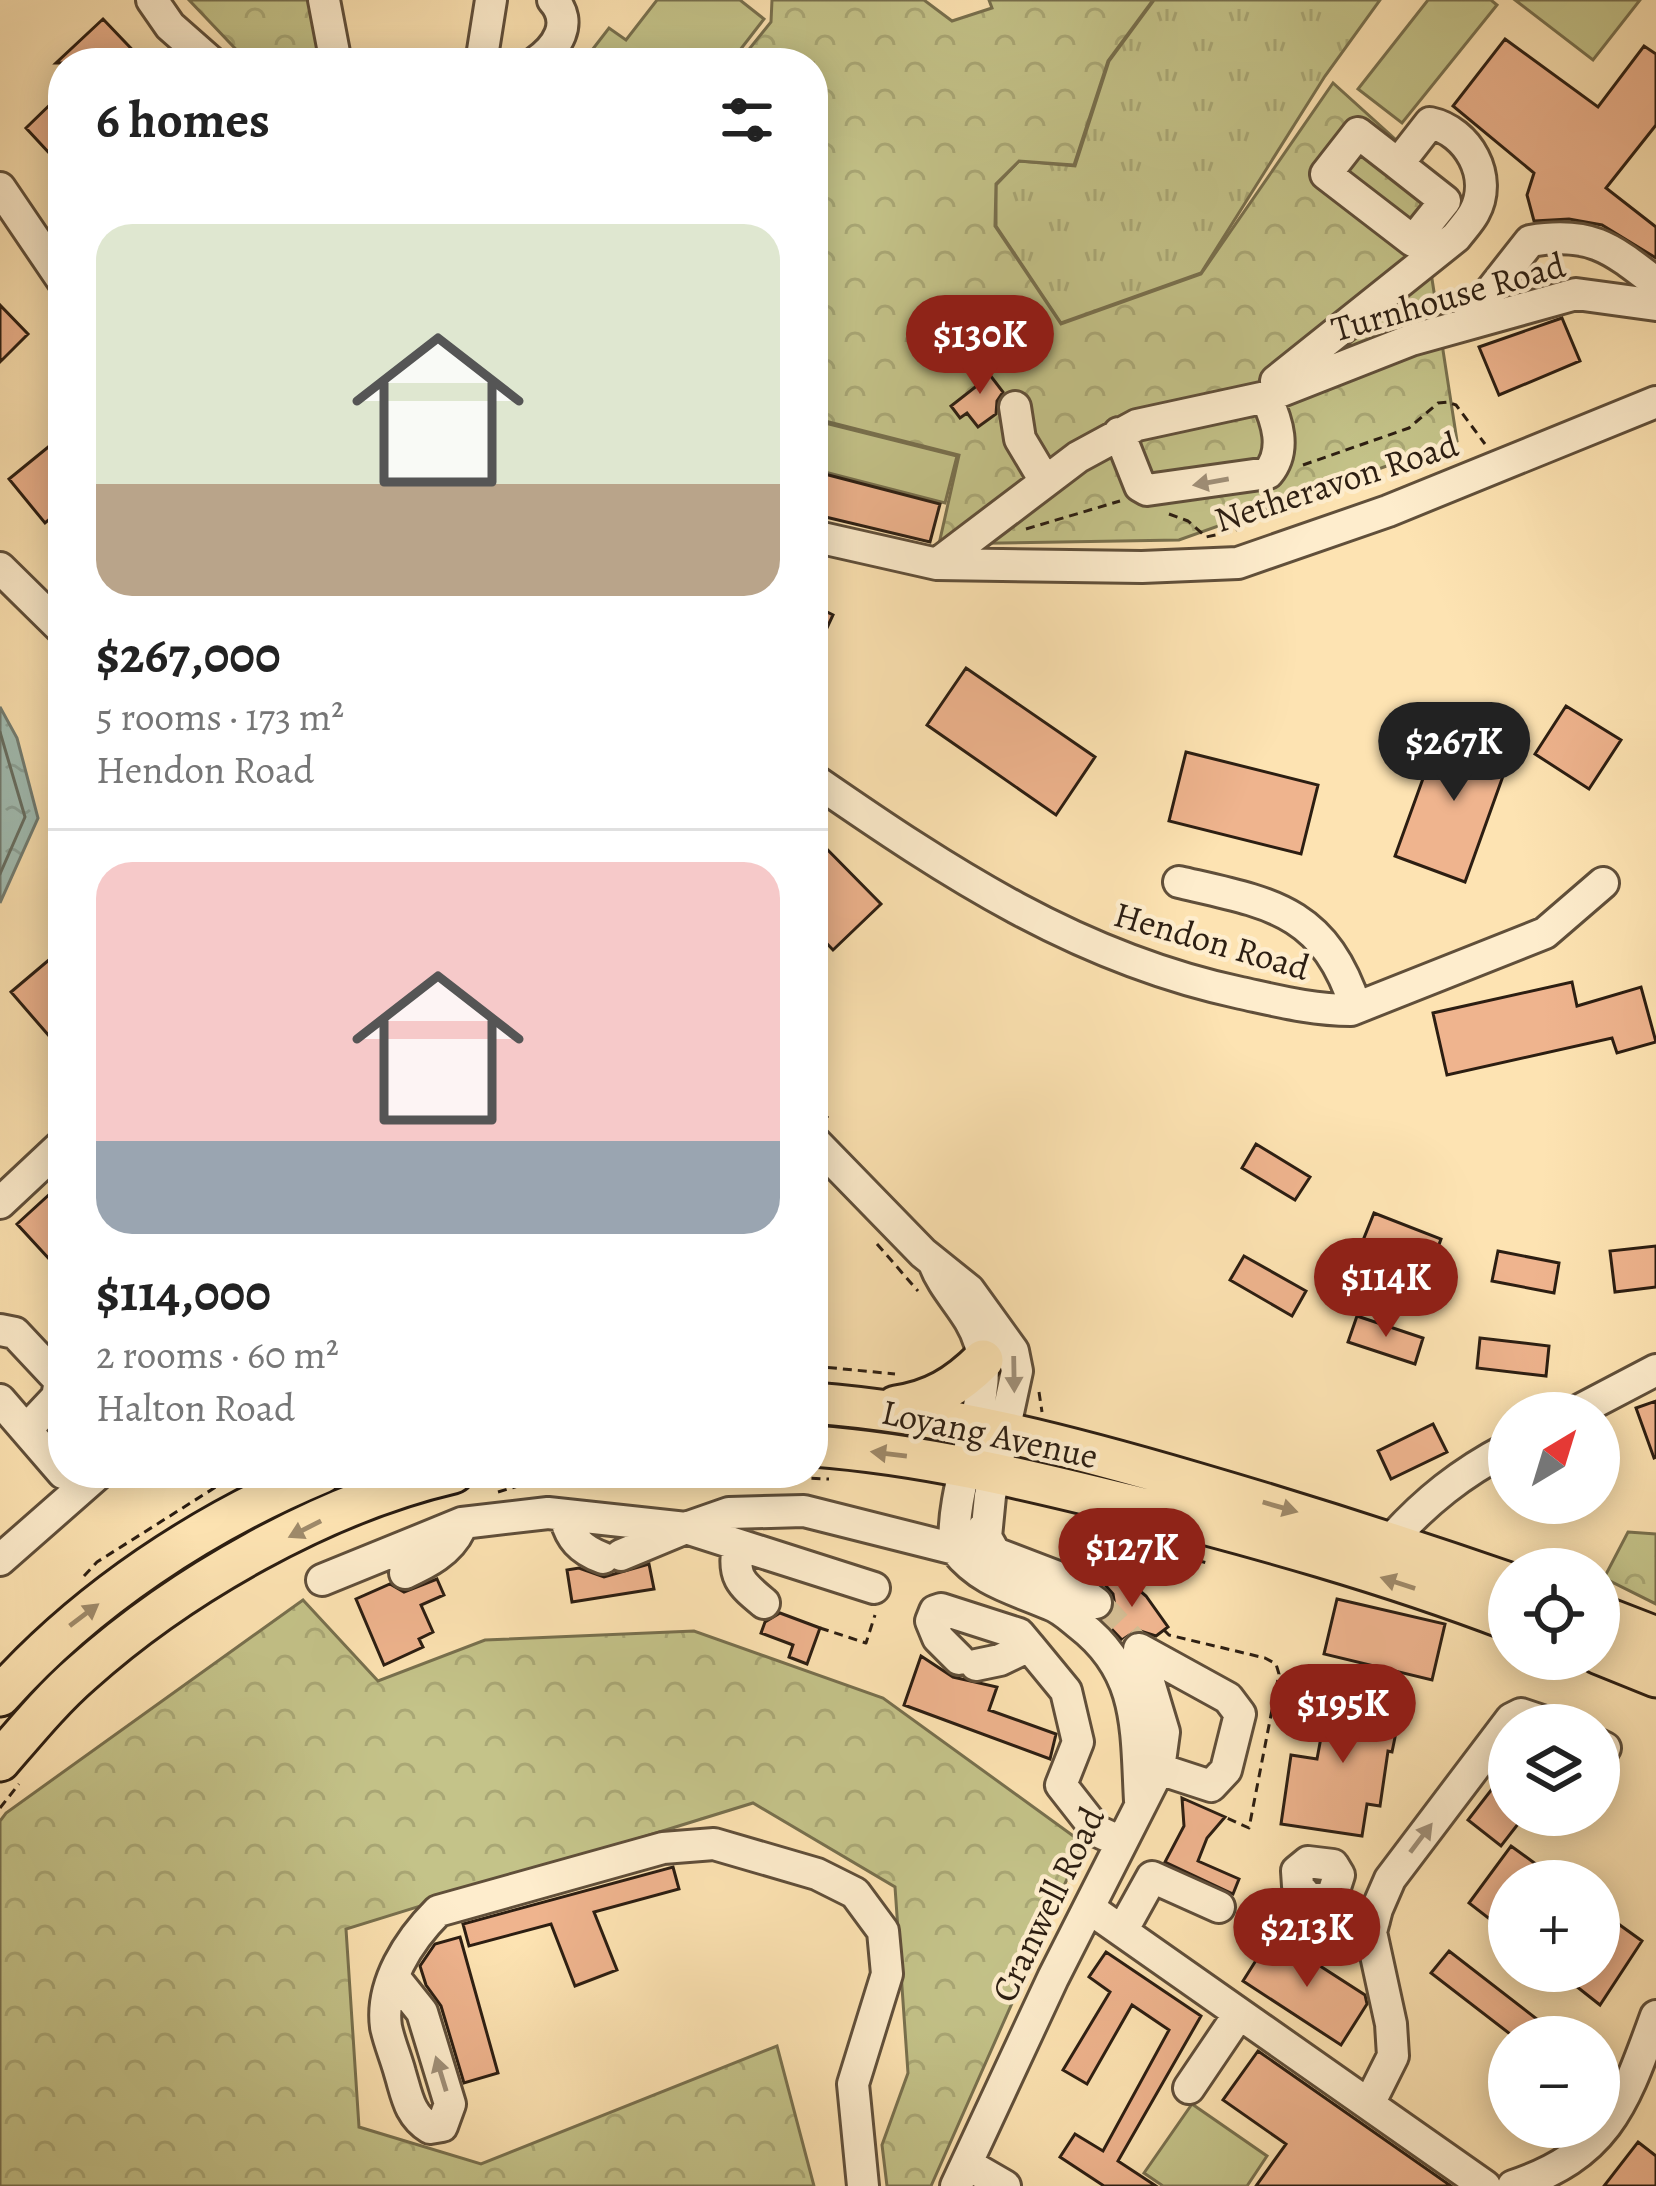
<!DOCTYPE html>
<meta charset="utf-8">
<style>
:root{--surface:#fff;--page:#f6f6f6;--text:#222;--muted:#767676;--line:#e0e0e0;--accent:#8f2418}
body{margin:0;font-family:Alegreya,serif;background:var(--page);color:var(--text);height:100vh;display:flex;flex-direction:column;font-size:45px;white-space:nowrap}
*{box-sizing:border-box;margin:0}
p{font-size:39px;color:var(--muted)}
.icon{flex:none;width:66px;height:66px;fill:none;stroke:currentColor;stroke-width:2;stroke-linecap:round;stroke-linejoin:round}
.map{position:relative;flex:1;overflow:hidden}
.panel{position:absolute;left:48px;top:48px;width:780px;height:1440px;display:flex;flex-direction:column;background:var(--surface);border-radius:48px;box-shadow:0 6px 30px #0003}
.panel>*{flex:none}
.needle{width:78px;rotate:38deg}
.tools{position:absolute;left:1488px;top:1392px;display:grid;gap:24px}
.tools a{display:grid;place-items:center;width:132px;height:132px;border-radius:50%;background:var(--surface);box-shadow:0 6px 30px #0003;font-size:60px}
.price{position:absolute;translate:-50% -102px;padding:0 27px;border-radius:42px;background:var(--accent);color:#fff;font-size:39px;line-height:78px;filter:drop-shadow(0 3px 6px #0008)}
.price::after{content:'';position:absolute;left:50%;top:72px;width:36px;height:27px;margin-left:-18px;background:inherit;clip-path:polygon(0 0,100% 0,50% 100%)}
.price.current{background:#222;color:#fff}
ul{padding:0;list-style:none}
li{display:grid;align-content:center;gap:24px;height:636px;padding:0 48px}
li+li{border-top:3px solid var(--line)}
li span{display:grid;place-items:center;height:372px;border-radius:36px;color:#555}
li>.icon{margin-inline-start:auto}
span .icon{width:216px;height:216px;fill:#fffc;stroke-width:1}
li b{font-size:51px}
h2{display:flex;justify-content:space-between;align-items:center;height:144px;padding:0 48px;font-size:51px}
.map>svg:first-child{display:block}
.grass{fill:url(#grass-tufts);stroke:#78704e;stroke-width:3}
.forest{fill:url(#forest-crowns);stroke:#78704e;stroke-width:3}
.garden{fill:#c4c389;stroke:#78704e;stroke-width:3}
.water{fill:url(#water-ripples);stroke:#727d73;stroke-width:3}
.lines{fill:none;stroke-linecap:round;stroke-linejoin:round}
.shore{stroke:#666e62;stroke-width:3}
.building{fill:#efb48e;stroke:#2c1e12;stroke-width:3}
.minor-tunnel{stroke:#d3bc92;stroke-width:30;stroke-dasharray:30 15;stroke-linecap:butt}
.minor-casing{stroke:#604f3a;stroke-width:36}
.major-casing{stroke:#2c1e12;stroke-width:45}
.path{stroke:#2c1e12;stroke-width:3;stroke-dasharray:9 6;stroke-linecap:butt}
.minor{stroke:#feedcd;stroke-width:30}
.major{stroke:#fde3b2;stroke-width:39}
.oneway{fill:#a09079}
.oneway2{fill:#9f8a6a}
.labels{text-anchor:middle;stroke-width:9;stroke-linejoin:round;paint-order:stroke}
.street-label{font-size:36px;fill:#2c1e12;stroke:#feedcd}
</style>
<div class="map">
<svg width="1656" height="2186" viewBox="0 0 1656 2186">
<defs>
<pattern id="grass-tufts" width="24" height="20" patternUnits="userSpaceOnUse" patternTransform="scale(3)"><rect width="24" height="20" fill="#c4c389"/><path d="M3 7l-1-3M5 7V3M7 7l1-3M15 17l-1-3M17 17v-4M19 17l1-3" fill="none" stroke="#a9a775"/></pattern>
<pattern id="forest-crowns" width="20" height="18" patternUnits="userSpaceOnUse" patternTransform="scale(3)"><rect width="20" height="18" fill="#c4c389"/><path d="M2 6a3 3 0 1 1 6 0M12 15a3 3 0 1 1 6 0" fill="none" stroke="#a9a775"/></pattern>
<pattern id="water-ripples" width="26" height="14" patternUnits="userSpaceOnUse" patternTransform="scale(3)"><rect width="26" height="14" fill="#a1bdb3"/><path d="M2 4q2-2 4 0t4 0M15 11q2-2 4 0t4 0" fill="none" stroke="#8ba299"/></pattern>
</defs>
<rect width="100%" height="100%" fill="#fde3b2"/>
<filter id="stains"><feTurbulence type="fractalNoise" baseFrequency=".00167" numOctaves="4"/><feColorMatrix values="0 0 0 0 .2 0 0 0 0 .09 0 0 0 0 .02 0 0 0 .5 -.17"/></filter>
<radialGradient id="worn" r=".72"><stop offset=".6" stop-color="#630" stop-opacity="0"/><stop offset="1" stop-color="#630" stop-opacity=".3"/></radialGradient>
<path class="grass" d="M1154 0H1380L1325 76 1201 273 1061 323 996 226V185L1019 161 1075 166 1109 61Z"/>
<path class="forest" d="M189 0H327L316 63H249Z
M772 0H924L952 21 992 8 989 0H1153L1108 61 1074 165 1019 161 996 184 995 226 1061 324 1201 274 1333 83 1396 140 1380 161 1428 208 1403 243 1432 279 1457 441 1179 540 939 544 959 455 813 418V63H738L771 22Z
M1628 1532 1656 1534V1604L1604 1578Z
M303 1600 378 1681 485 1640 694 1631 883 1698 1083 1843 931 2186H887L882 2145 908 2073 895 1887 753 1803 346 1929 359 2127 481 2164 777 2046 814 2186H0V1821L6 1813Z"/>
<path class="garden" d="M657 0H740L764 19 730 63H582L609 28 626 40Z
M1428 0H1491L1497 5 1402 123 1358 89Z
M1515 0H1640L1593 60Z
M813 420 957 456 945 503 813 469Z
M1192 2104 1267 2156 1247 2186H1163L1144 2173Z"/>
<path class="water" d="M0 707 17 738 38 818 0 903Z"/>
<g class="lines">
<path class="shore" d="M0 732 25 817 0 874"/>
</g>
<path class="building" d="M103 19 145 63H56Z
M1505 39 1598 107 1644 46 1656 54V125L1606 188 1656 227V258L1602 225 1569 219 1534 221 1527 195 1534 173 1453 106Z
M63 92V168L26 128Z
M0 305 28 334 0 362Z
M1562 318 1580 361 1499 395 1479 347Z
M980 362 1003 392 997 401 996 414 978 427 967 413 960 418 951 406 978 385 968 371Z
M63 435V508L45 523 9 479Z
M813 471 940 504 930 542 813 514Z
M813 605 833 615 813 658Z
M966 668 1095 757 1056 815 927 725Z
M1566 706 1621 740 1589 789 1535 754Z
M1442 726 1512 751 1465 882 1395 856Z
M1186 752 1318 785 1301 854 1169 821Z
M813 835 881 904 833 950 813 929Z
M63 948V1052L11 992Z
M1572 982 1577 1006 1641 987 1656 1042 1617 1053 1612 1038 1447 1075 1433 1013Z
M1256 1144 1310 1177 1295 1200 1242 1168Z
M63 1182V1274L17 1224Z
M1374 1213 1441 1239 1432 1264 1364 1238Z
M1656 1246V1287L1615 1292 1610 1251Z
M1498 1251 1559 1263 1554 1293 1492 1281Z
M1244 1256 1306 1291 1292 1316 1230 1280Z
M1357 1316 1423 1338 1415 1364 1348 1342Z
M1480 1338 1549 1346 1546 1376 1477 1368Z
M1656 1401V1457L1654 1458 1636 1408Z
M1433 1424 1447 1452 1391 1479 1378 1451Z
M649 1564 654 1589 572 1602 567 1570 579 1568 604 1577Z
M1115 1569 1146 1596 1168 1627 1156 1636 1137 1630 1122 1640 1104 1621 1115 1606 1113 1594 1106 1586Z
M437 1579 444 1595 421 1605 433 1632 419 1639 423 1647 384 1665 356 1599 390 1584 404 1592Z
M1337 1599 1445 1624 1432 1680 1324 1654Z
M780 1613 820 1628 807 1664 789 1657 793 1645 761 1633 765 1622Z
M921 1656 953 1677 997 1687 989 1710 1056 1734 1050 1759 904 1705Z
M1330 1689 1402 1703 1392 1752 1388 1751 1380 1806 1367 1804 1362 1836 1281 1824 1291 1755 1317 1759Z
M1509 1767V1815H1525L1501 1846 1468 1820Z
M1182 1798 1225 1817 1207 1838 1198 1861 1239 1879 1233 1894 1165 1862 1184 1826Z
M1511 1846 1559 1881H1509V1934L1469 1903Z
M673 1867 679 1889 594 1912 617 1970 575 1986 551 1924 469 1946 463 1924Z
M1599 1910 1642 1941 1600 2005 1557 1971H1599Z
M1272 1935 1365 1995 1367 2004 1341 2045 1243 1981Z
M460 1937 498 2073 464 2083 441 2006 426 1985 420 1966 435 1944Z
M1449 1951 1560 2037H1514L1431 1973Z
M1106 1952 1201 2016 1118 2161 1156 2186H1104L1060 2157 1075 2134 1103 2151 1169 2030 1132 2005 1087 2084 1063 2070 1110 1992 1089 1977Z
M1258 2051 1451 2186H1256L1286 2144 1223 2100Z
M1638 2142 1656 2156V2186H1604Z"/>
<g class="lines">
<path class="minor-tunnel" d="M1096 1603 1139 1649"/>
<defs>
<path id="minor" d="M152 0 170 26 212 63
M324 0 336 63
M481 63 491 0
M535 63C557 48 574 23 553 0
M0 188 63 281
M1464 325 1530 241C1591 231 1611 248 1656 283
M1276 381 1456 237C1462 229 1469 222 1474 213 1494 177 1468 131 1430 123L1398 164 1445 201 1413 241 1326 174 1358 133 1398 164
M1015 407 1020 439 1045 481
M1119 433 1140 486 1147 490 1268 473C1287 450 1277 421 1266 397
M813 536 937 564 1142 567 1238 563 1388 511 1656 402
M937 564 1078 457 1137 425 1266 397 1411 340 1576 294 1656 305
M0 568 63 630
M813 779C949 873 1077 958 1241 993 1278 1001 1313 1010 1351 1010L1545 933 1603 883
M1179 882C1270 903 1324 909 1356 1008
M813 1140 923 1253 969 1290 1013 1351 1017 1371 990 1496 986 1537 995 1553 1063 1579 1096 1603
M0 1203 63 1144
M934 1263C945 1293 971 1312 980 1344 995 1399 949 1485 955 1549 981 1582 1012 1588 1049 1604 1061 1608 1070 1617 1080 1625 1141 1672 1136 1730 1140 1801
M0 1330 15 1333 60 1381 57 1397 26 1430
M0 1400 63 1473
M1574 1413 1656 1370
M565 1515C569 1538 581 1550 603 1558
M1390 1541C1426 1501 1461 1473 1509 1448
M738 1545C732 1577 741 1584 764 1603
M621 1555 686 1528 874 1588
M0 1560 99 1473
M405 1573C427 1563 449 1552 460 1529
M322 1580 462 1523 548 1513 686 1528 729 1513 804 1511 955 1549 977 1544 984 1527
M1029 1646 1066 1691 1078 1742 1061 1785 1097 1831 1121 1842
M1139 1649 1228 1698 1240 1714 1226 1770 1211 1786 1159 1769
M959 1659 938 1638 931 1621 935 1611 941 1609 1019 1634 1029 1646 1000 1660 976 1665
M1599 1745 1605 1748
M1331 1900 1308 1898 1298 1886 1297 1871 1308 1862 1333 1865 1339 1875 1331 1900 1338 1915 1374 1921
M1089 1908 1485 2186
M1122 1931 1152 1877 1219 1907
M394 1977 422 2012 450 2104 442 2126 430 2128C409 2115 407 2096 400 2073 396 2058 389 2042 386 2027 380 1984 409 1940 438 1911L663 1848 714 1844 817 1874 855 1893 883 1931 887 1974 853 2084 863 2186
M1189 2088 1239 2014
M1369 2104 1393 2056 1391 2024 1371 1932 1377 1909 1390 1879 1511 1719 1521 1714 1554 1725
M967 2164 1005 2186
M956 2186 1053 1978 1159 1769 1164 1732 1139 1649
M1513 2186C1609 2154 1624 2103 1656 2016"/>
<path id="major" d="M813 1403C944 1413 1070 1446 1196 1483 1302 1514 1405 1547 1509 1583
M896 1406C932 1401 957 1386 983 1360
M813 1446C921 1454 1025 1479 1130 1505 1257 1537 1386 1573 1509 1620
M1599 1615 1656 1637
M1599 1654 1656 1677
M0 1696C87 1599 202 1523 322 1473
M0 1761C26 1731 52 1699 82 1673 180 1585 324 1503 453 1473"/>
</defs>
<use href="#minor" class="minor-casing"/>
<use href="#major" class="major-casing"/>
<path class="path" d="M1303 465 1409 428 1438 403 1448 402 1456 405 1485 444
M1169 514 1188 521 1206 537 1235 531 1272 499
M1026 529 1120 501
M813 1102 828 1118
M877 1244 918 1291
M813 1366 895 1374
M1039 1392 1042 1412
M498 1492 528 1483 736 1475 829 1479
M84 1576 97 1562 238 1473
M1139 1589 1170 1553 1211 1564
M820 1628 866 1643 875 1615
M1164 1630 1169 1635 1265 1658 1276 1664 1279 1674 1249 1828 1225 1817
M0 1808 19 1784"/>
<use href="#minor" class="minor"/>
<use href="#major" class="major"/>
</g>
<defs><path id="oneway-solid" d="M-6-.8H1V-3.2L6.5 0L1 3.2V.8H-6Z" transform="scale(3)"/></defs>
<g class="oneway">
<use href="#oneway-solid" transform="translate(1211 482) rotate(170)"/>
<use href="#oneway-solid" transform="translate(1014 1374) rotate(89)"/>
<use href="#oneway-solid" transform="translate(1421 1838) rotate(-53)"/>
<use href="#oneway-solid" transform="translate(441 2074) rotate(-107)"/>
</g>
<g class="oneway2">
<use href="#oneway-solid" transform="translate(889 1454) rotate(-173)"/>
<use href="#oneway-solid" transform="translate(1280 1507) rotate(16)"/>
<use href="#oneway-solid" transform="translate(305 1529) rotate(153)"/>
<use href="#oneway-solid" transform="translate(1398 1583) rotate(-162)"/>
<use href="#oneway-solid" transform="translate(84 1615) rotate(-37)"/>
</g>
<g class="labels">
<g class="street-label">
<text transform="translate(1448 296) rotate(-16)" y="13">Turnhouse Road</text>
<text transform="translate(1336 481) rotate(-18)" y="13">Netheravon Road</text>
<text transform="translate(1212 940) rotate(16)" y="13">Hendon Road</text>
<text transform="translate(990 1433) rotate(12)" y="13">Loyang Avenue</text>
<text transform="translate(1047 1904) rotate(-64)" y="13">Cranwell Road</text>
</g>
</g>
<rect width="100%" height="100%" filter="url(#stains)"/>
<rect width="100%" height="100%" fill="url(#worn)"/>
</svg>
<div class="tools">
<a><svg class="needle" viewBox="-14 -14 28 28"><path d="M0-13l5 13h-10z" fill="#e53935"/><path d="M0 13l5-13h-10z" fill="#767676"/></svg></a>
<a><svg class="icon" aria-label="locate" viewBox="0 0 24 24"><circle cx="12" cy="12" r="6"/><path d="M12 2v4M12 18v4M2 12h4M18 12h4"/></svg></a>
<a><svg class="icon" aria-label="layers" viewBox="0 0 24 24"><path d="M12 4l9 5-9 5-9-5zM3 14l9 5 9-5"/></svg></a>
<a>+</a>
<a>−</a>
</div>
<b class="price" style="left:980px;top:397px">$130K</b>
<b class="price current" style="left:1454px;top:804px">$267K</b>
<b class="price" style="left:1386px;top:1340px">$114K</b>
<b class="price" style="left:1132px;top:1610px">$127K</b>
<b class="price" style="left:1343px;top:1766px">$195K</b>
<b class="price" style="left:1307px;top:1990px">$213K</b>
<section class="panel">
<h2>6 homes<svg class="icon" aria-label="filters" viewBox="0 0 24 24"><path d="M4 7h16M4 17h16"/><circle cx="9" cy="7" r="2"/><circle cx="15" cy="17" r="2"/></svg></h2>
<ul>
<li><span style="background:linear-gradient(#dfe7d0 70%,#b9a48a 0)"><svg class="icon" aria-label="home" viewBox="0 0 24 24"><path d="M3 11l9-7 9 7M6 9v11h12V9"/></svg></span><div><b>$267,000</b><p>5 rooms · 173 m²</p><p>Hendon Road</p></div></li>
<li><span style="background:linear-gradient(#f6c9c9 75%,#9aa5b1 0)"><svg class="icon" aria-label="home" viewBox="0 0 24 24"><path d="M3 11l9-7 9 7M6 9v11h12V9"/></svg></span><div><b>$114,000</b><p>2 rooms · 60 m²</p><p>Halton Road</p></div></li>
</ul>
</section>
</div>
